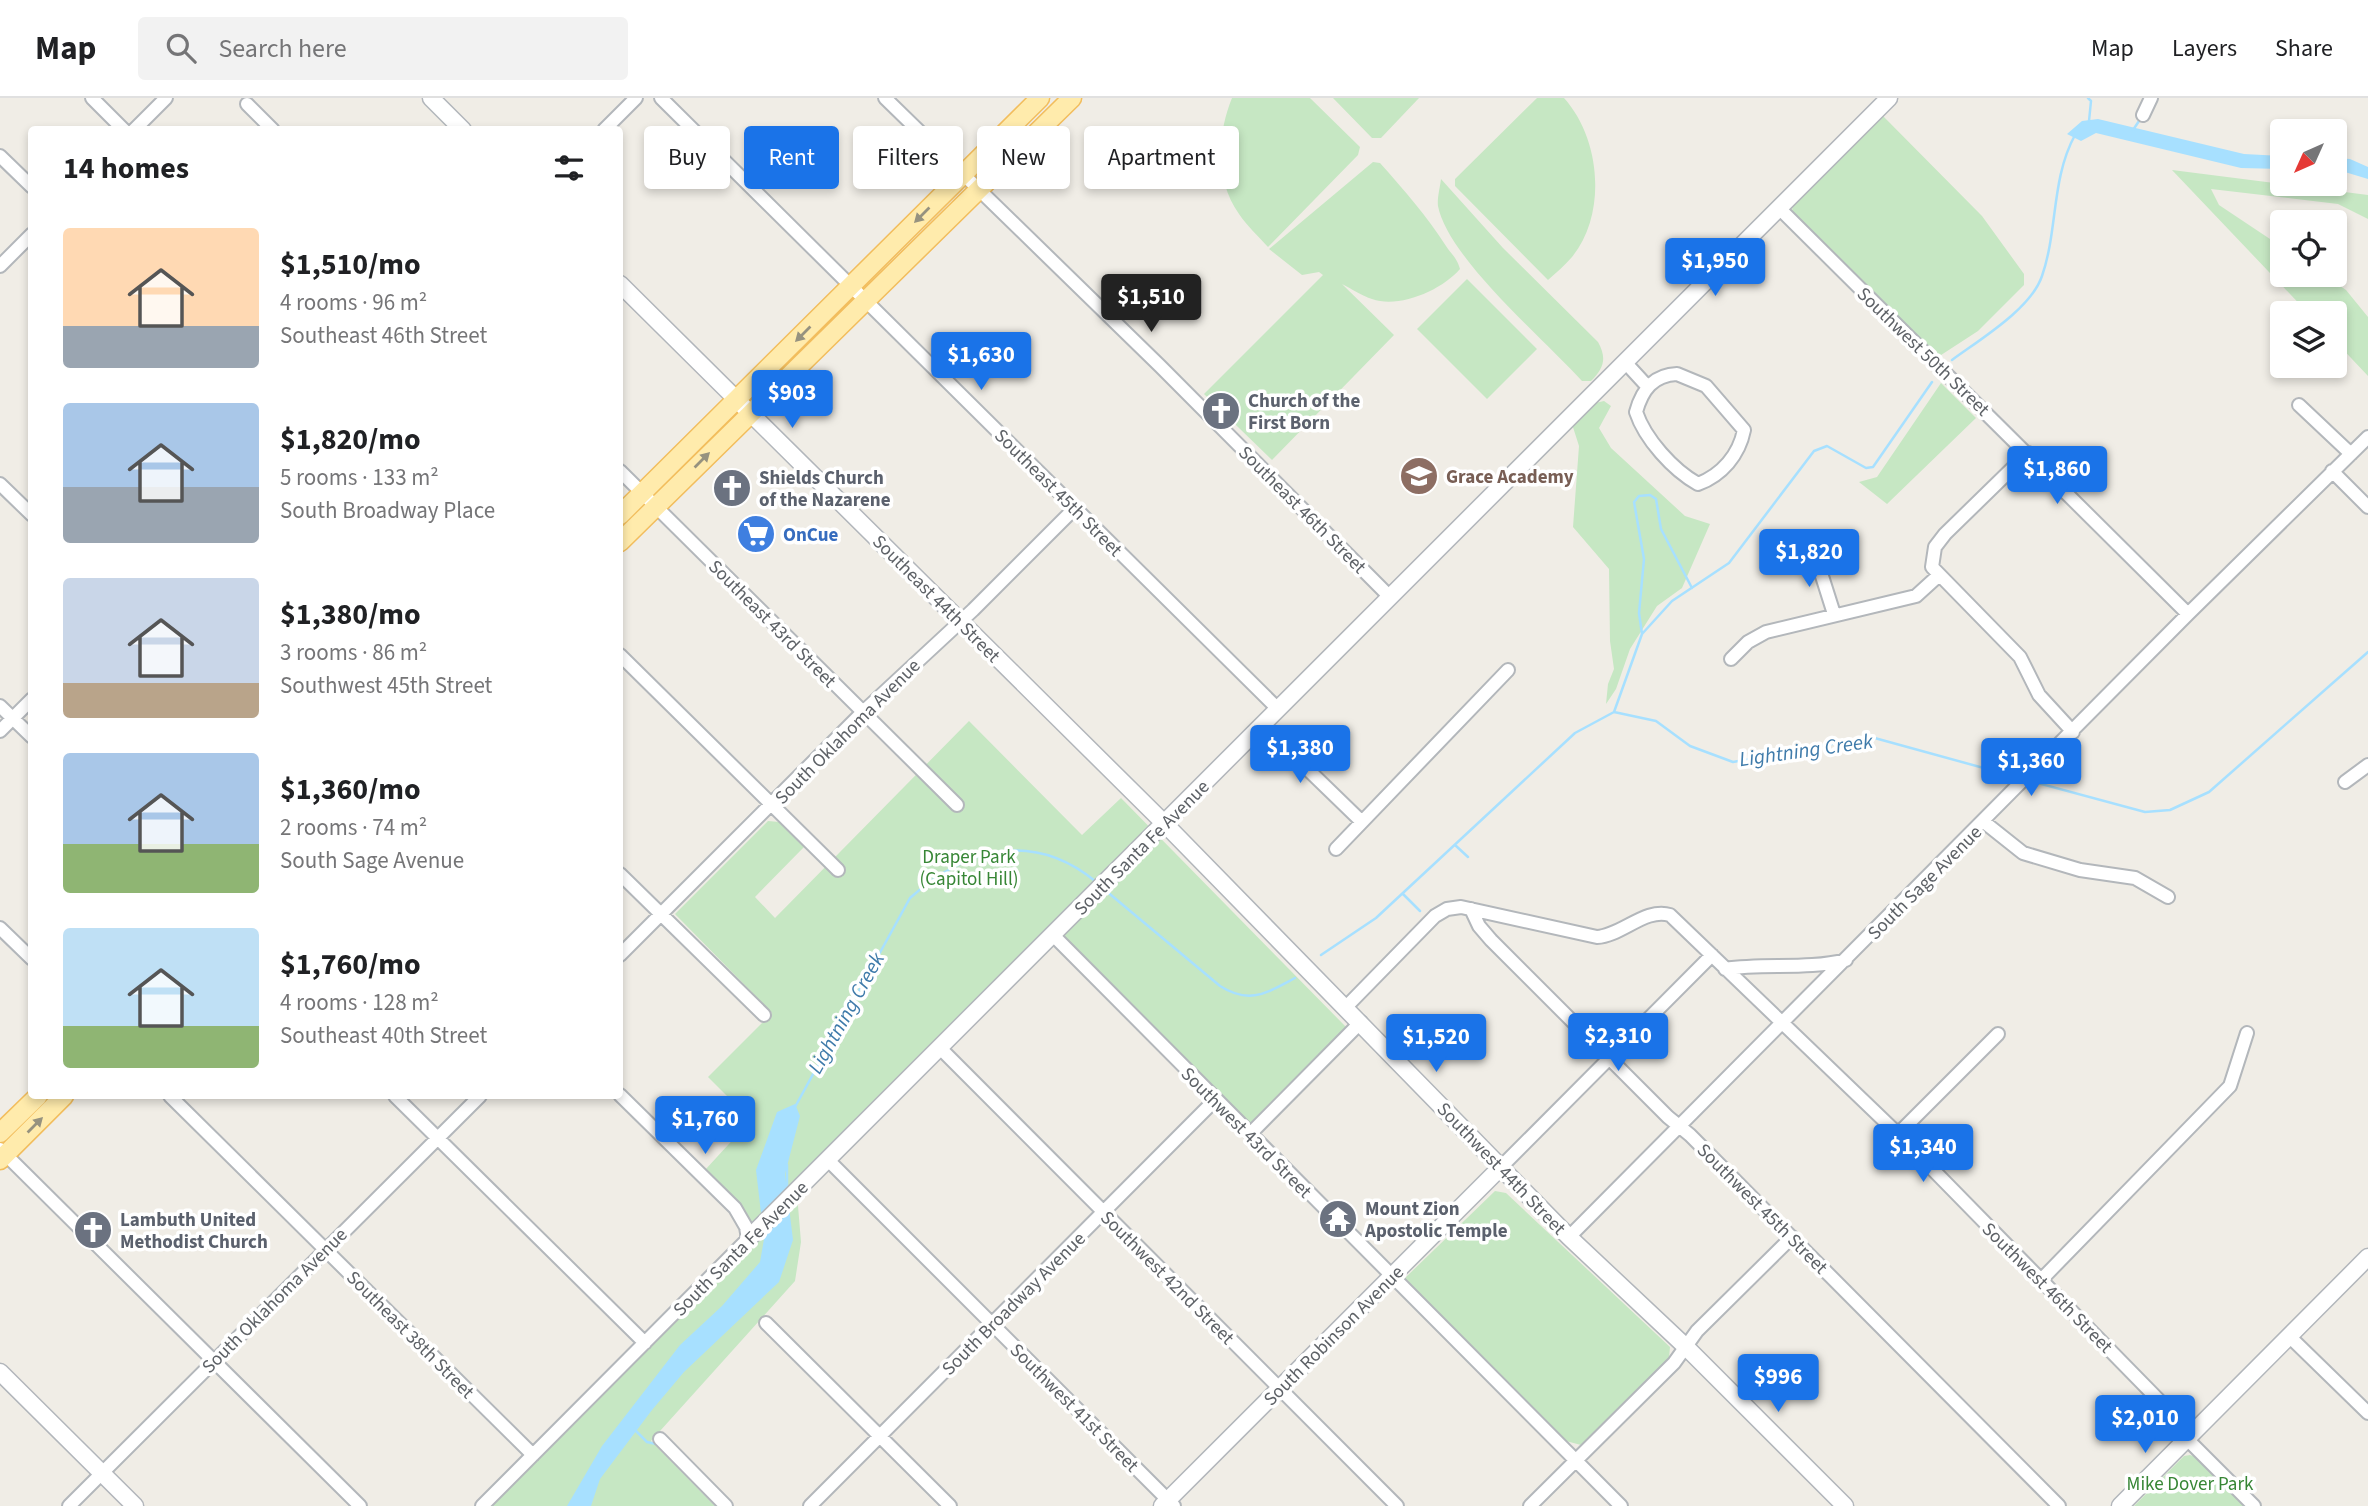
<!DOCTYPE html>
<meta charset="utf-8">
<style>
:root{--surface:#fff;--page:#f2f2f2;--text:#202124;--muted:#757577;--line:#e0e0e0;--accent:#1a73e8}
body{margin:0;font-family:"Source Sans 3",sans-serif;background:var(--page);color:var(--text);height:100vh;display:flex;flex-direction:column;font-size:26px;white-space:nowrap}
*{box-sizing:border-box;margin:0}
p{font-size:23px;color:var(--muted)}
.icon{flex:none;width:38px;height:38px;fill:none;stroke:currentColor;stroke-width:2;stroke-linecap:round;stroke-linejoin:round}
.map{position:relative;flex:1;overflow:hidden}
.drawer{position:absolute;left:28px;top:28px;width:595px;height:973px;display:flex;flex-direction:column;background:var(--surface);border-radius:7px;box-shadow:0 4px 10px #0003}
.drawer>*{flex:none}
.guide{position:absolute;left:644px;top:28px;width:665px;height:63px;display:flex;gap:14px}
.needle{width:46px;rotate:225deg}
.buttons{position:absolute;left:2270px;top:21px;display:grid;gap:14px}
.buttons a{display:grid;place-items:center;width:77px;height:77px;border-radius:7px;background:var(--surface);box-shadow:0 4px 10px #0003;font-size:35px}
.price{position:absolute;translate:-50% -60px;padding:0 16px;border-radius:7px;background:var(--accent);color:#fff;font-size:23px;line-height:46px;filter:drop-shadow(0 2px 4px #0008)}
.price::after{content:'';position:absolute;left:50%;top:42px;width:21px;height:16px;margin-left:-10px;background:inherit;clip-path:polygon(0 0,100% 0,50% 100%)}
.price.current{background:#222;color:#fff}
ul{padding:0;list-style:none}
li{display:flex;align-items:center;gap:21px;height:175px;padding:0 35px}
li span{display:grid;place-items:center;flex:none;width:196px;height:140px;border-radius:7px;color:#555}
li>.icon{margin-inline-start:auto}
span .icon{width:84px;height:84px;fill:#fffc;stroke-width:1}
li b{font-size:30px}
h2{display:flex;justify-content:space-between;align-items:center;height:84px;padding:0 35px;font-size:30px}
.pill{padding:0 24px;border-radius:7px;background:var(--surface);box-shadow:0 4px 10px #0003;font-size:24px;line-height:63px}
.pill.current{background:var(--accent);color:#fff}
header{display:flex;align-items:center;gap:42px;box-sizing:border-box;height:98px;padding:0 35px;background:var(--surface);border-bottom:2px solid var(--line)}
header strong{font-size:33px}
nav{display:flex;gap:38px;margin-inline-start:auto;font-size:24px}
.search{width:490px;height:63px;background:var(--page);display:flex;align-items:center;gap:18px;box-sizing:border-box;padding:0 24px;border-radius:7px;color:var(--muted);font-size:26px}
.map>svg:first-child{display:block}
.green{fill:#c6e7c3}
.water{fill:#a7e0ff}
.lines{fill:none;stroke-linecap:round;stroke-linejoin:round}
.stream{stroke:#a7e0ff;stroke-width:2.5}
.street-casing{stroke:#b3b7bb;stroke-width:16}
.secondary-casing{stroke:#b2b6bb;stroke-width:19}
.primary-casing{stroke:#f2bd5d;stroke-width:21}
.street{stroke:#fff;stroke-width:12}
.secondary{stroke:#fff;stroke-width:16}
.primary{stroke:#ffebac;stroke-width:18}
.oneway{fill:#96927f}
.labels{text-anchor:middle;stroke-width:7;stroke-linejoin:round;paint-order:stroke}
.street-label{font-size:19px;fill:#5e6267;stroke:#fff}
.worship-label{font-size:19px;font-weight:bold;fill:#5b616d;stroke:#fff;text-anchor:start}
.education-label{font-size:19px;font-weight:bold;fill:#785e54;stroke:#fff;text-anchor:start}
.shop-label{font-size:19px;font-weight:bold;fill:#366cbe;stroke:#fff;text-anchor:start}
.park-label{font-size:19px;fill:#378635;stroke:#fff}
.water-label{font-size:21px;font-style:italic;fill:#3f7baa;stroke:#fff}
</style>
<header>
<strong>Map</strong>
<div class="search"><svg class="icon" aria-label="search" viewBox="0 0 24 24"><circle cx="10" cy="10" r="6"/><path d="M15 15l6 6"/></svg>Search here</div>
<nav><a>Map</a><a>Layers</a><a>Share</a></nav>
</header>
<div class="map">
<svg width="2368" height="1408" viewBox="0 0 2368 1408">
<rect width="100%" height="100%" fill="#f0ede6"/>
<path class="green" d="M1232 0H1310L1360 49 1358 57 1268 149C1259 139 1247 128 1239 116 1215 82 1217 37 1232 0Z
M1333 0H1419L1381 40H1372Z
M1537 0H1564C1601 41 1607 116 1572 159 1565 167 1556 175 1548 182L1455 88V81Z
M1882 17 1982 118 2024 176V187L1978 233 1938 259 1793 118 1792 108Z
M1373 64 1380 65C1404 92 1427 118 1446 148 1452 157 1457 160 1460 171 1442 192 1399 211 1372 201 1362 198 1352 191 1342 186L1394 237 1272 362 1204 296 1323 177 1319 174 1302 177 1269 151Z
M2172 72 2368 97V121L2338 106 2211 91 2219 107 2282 149V177H2324L2346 192 2368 219V278L2335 243 2334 215H2308Z
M1441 81 1503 150 1598 244C1607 260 1604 270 1591 283H1582C1544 241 1448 160 1438 108 1437 101 1440 89 1441 81Z
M1467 181 1537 251 1487 301 1417 231Z
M1941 285 1976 320 1887 406 1859 384 1877 379Z
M1604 303 1611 308 1599 330 1611 350 1685 418 1710 426 1682 490 1657 508 1630 551 1616 591 1606 606 1608 586 1614 571 1610 543 1609 471 1573 429 1579 348 1572 326 1591 306Z
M969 623 1082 737 1121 700 1346 929 1250 1025 1053 829 796 1084 801 1144 795 1183 651 1343 715 1408H490L752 1149C758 1111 730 1096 705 1072L751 1022 708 979 772 915 675 816 768 723 779 724 804 749 755 799 775 820Z
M1495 1093 1506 1095 1670 1249 1669 1260 1581 1347 1566 1343 1469 1249 1405 1180Z
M2190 1357 2196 1359 2244 1408H2134L2184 1358Z"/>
<path class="water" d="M2098 21 2244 56 2282 58V71L2241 70 2096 35 2081 43 2067 36 2082 23Z
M2335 60 2350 61 2368 69V81L2335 71Z
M795 1006 800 1018 785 1076 793 1142 779 1184 684 1274 652 1312 600 1381 591 1408H567L602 1348 680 1247 722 1208 760 1164 764 1141 756 1072 777 1014Z"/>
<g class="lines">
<path class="stream" d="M2088 0 2091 3 2089 23
M2133 32 2141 20
M1952 262C1979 242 2031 211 2042 178 2058 132 2051 81 2075 37
M1642 536 1639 515 1644 461 1634 404 1639 398 1650 397 1656 401 1661 431 1692 490
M1614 614 1642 536 1672 503 1729 465 1814 353 1827 348 1866 370 1873 369 1932 284
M2030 683 2145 714 2170 712 2209 694 2368 554
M1455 747 1468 759
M1105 792 1220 888C1250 907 1266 895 1295 880
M1403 796 1420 813
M1321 857 1376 820 1575 635 1614 614 1656 623 1690 648 1733 664 1871 639 2020 680
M795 1009 910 800C966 750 1032 732 1095 783
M787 1067V1092
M634 1331 647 1344 656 1346"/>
<defs>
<path id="street" d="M92 0 124 32
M661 0 1278 611
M885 0 1160 268 1390 499
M247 6 273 32
M2143 17 2151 0
M134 32 166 0
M604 32 636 0
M0 58 32 89
M1779 110 2188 516
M0 168 32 136
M1625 264 1647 288
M1677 276 1706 288 1744 332C1739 357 1722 377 1698 386 1673 372 1645 341 1636 314 1642 292 1653 277 1677 276Z
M2299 307 2351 356
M2028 355 1945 436 1935 449 1932 469 2020 559 2039 597 2073 634
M620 373 957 707
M2332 373 2368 409
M0 386 32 417
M1815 456 1834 516
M620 557 838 772
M1731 561 1748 544 1766 534 1916 498 1938 478
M0 608 32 639
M1262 627 1361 723
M0 633 32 601
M2345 684 2368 667
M1984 724 2023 755 2080 772 2135 780 2168 799
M1336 751 1508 572
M620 776 764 917
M1471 811 1479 828 1491 842 1668 1019 1690 1037 2059 1408
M0 830 32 861
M1053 837 1621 1408
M620 857 863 614 973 512 1075 410
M1725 871C1766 865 1807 872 1846 862
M1347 908 1435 818 1447 811 1461 809 1597 839C1621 838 1646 809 1670 817L1898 1036 2192 1336
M940 950 1397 1408
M170 998 533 1357
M395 998 645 1245
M1250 1036 1361 924
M1898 1036 1998 936
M0 1051 360 1408
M828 1062 1174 1408
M1500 1070 1712 857
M1569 1139 2188 516 2368 339
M2041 1182 2230 988 2247 935
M766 1225 950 1408
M2289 1238 2368 1315
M660 1341 726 1408
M2187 1341 2254 1408
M69 1408 480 998
M482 1408 748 1141 746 1129 735 1110 620 997
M810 1408 1215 1002
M1530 1408 1674 1265 1697 1233 1792 1139"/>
<path id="secondary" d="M431 0 463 32
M620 186 1165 726 1569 1139 1686 1249 1845 1408
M748 1141 1889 0
M0 1274 135 1408
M1162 1408 1500 1070
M2120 1408 2368 1159"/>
<path id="primary" d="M620 417 1040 0
M620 444 1072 0
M0 1035 38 998
M0 1062 64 998"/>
</defs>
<use href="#street" class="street-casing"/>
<use href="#secondary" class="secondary-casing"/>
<use href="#primary" class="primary-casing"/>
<use href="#street" class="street"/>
<use href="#secondary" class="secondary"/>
<use href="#primary" class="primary"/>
</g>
<defs><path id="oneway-solid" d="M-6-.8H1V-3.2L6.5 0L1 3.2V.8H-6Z" transform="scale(1.75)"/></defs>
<g class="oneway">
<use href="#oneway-solid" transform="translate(922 117) rotate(135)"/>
<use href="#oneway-solid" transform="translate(803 236) rotate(135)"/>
<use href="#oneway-solid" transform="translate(702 362) rotate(-45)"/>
<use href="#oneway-solid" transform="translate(35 1027) rotate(-45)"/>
</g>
<defs>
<symbol id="church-disc" viewBox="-11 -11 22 22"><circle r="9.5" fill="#6b7280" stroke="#fff"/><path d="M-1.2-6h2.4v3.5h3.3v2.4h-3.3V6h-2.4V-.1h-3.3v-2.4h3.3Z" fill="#fff"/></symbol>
<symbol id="school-disc" viewBox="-11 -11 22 22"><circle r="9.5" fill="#8d6e63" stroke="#fff"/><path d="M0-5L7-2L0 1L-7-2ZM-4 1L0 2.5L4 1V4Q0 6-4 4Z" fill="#fff"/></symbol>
<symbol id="supermarket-disc" viewBox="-11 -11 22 22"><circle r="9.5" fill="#3f7fe0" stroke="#fff"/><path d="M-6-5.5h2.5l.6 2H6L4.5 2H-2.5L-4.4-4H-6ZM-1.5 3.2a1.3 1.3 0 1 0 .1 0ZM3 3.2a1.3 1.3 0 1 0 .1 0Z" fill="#fff"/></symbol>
<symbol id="temple-disc" viewBox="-11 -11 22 22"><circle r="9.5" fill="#6b7280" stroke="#fff"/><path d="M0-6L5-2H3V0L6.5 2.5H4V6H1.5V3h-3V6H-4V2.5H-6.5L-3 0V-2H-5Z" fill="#fff"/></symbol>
</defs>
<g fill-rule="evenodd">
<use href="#church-disc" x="1199" y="291" width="44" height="44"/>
<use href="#school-disc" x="1397" y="356" width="44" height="44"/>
<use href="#church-disc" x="710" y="368" width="44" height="44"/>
<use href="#supermarket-disc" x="734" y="414" width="44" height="44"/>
<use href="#temple-disc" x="1316" y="1099" width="44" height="44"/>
<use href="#church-disc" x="71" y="1110" width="44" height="44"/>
</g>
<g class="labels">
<g class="street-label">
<text transform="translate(1924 253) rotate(44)" y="7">Southwest 50th Street</text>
<text transform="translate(1059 394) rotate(45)" y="7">Southeast 45th Street</text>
<text transform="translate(1303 411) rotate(45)" y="7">Southeast 46th Street</text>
<text transform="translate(937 500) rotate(45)" y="7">Southeast 44th Street</text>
<text transform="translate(773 525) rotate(45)" y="7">Southeast 43rd Street</text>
<text transform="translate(847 633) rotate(-45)" y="7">South Oklahoma Avenue</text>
<text transform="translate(1141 749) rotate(-45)" y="7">South Santa Fe Avenue</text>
<text transform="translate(1924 784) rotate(-45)" y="7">South Sage Avenue</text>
<text transform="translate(1247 1034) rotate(45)" y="7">Southwest 43rd Street</text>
<text transform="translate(1502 1070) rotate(46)" y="7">Southwest 44th Street</text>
<text transform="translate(1763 1110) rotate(45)" y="7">Southwest 45th Street</text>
<text transform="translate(740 1150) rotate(-45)" y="7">South Santa Fe Avenue</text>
<text transform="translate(1168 1179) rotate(45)" y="7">Southwest 42nd Street</text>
<text transform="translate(2048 1189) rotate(45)" y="7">Southwest 46th Street</text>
<text transform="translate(274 1202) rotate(-45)" y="7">South Oklahoma Avenue</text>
<text transform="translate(1013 1205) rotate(-45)" y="7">South Broadway Avenue</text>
<text transform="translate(411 1236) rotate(45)" y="7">Southeast 38th Street</text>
<text transform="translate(1333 1237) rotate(-45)" y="7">South Robinson Avenue</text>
<text transform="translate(1075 1309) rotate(45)" y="7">Southwest 41st Street</text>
</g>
<g class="worship-label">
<text x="1248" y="309">Church of the<tspan x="1248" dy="22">First Born</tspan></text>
<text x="759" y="386">Shields Church<tspan x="759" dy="22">of the Nazarene</tspan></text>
<text x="1365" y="1117">Mount Zion<tspan x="1365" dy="22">Apostolic Temple</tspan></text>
<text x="120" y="1128">Lambuth United<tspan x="120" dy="22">Methodist Church</tspan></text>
</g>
<g class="education-label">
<text x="1446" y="385">Grace Academy</text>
</g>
<g class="shop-label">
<text x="783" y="443">OnCue</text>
</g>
<g class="park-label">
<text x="969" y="765">Draper Park<tspan x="969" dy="22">(Capitol Hill)</tspan></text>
<text x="2190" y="1392">Mike Dover Park</text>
</g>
<g class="water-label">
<text transform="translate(1806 652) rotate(-8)" y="7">Lightning Creek</text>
<text transform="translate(846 915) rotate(-61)" y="7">Lightning Creek</text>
</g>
</g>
</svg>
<div class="buttons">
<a><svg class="needle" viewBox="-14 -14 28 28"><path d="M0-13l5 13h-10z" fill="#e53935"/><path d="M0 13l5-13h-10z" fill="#757577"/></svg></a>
<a><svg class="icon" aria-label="locate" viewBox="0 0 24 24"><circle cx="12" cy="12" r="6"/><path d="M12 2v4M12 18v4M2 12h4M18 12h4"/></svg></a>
<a><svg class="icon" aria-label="layers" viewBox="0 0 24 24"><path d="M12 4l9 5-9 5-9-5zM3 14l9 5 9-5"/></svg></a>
</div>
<b class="price" style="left:1715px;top:200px">$1,950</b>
<b class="price current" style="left:1151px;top:236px">$1,510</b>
<b class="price" style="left:981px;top:294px">$1,630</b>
<b class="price" style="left:792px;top:332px">$903</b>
<b class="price" style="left:2057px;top:408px">$1,860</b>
<b class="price" style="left:1809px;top:491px">$1,820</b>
<b class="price" style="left:1300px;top:687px">$1,380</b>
<b class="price" style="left:2031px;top:700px">$1,360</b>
<b class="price" style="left:1618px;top:975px">$2,310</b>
<b class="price" style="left:1436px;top:976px">$1,520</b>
<b class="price" style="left:705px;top:1058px">$1,760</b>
<b class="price" style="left:1923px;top:1086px">$1,340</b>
<b class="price" style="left:1778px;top:1316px">$996</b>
<b class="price" style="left:2145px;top:1357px">$2,010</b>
<div class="guide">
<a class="pill">Buy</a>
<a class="pill current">Rent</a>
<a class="pill">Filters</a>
<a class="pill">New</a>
<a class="pill">Apartment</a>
</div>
<section class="drawer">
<h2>14 homes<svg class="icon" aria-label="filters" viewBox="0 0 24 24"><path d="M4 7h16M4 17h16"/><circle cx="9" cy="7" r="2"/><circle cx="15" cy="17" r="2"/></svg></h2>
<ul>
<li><span style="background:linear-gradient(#ffd9b3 70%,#9aa5b1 0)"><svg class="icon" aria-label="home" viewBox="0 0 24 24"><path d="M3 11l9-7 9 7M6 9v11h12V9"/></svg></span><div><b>$1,510/mo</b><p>4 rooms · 96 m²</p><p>Southeast 46th Street</p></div></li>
<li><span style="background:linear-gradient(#a9c7e8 60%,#9aa5b1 0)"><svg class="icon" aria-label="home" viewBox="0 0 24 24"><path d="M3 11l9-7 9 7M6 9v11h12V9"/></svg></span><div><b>$1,820/mo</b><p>5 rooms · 133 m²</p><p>South Broadway Place</p></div></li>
<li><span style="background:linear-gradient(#c9d6e8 75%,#b9a48a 0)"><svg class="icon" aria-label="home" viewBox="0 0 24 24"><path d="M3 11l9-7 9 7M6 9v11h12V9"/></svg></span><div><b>$1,380/mo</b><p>3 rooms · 86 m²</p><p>Southwest 45th Street</p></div></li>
<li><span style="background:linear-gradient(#a9c7e8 65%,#8fb573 0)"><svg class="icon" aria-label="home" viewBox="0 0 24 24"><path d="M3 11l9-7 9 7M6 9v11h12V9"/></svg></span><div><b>$1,360/mo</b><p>2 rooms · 74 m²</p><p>South Sage Avenue</p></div></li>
<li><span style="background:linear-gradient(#bfe0f5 70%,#8fb573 0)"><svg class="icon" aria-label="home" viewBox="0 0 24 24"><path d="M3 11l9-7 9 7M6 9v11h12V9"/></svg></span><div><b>$1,760/mo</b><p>4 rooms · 128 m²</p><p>Southeast 40th Street</p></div></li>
</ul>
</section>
</div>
